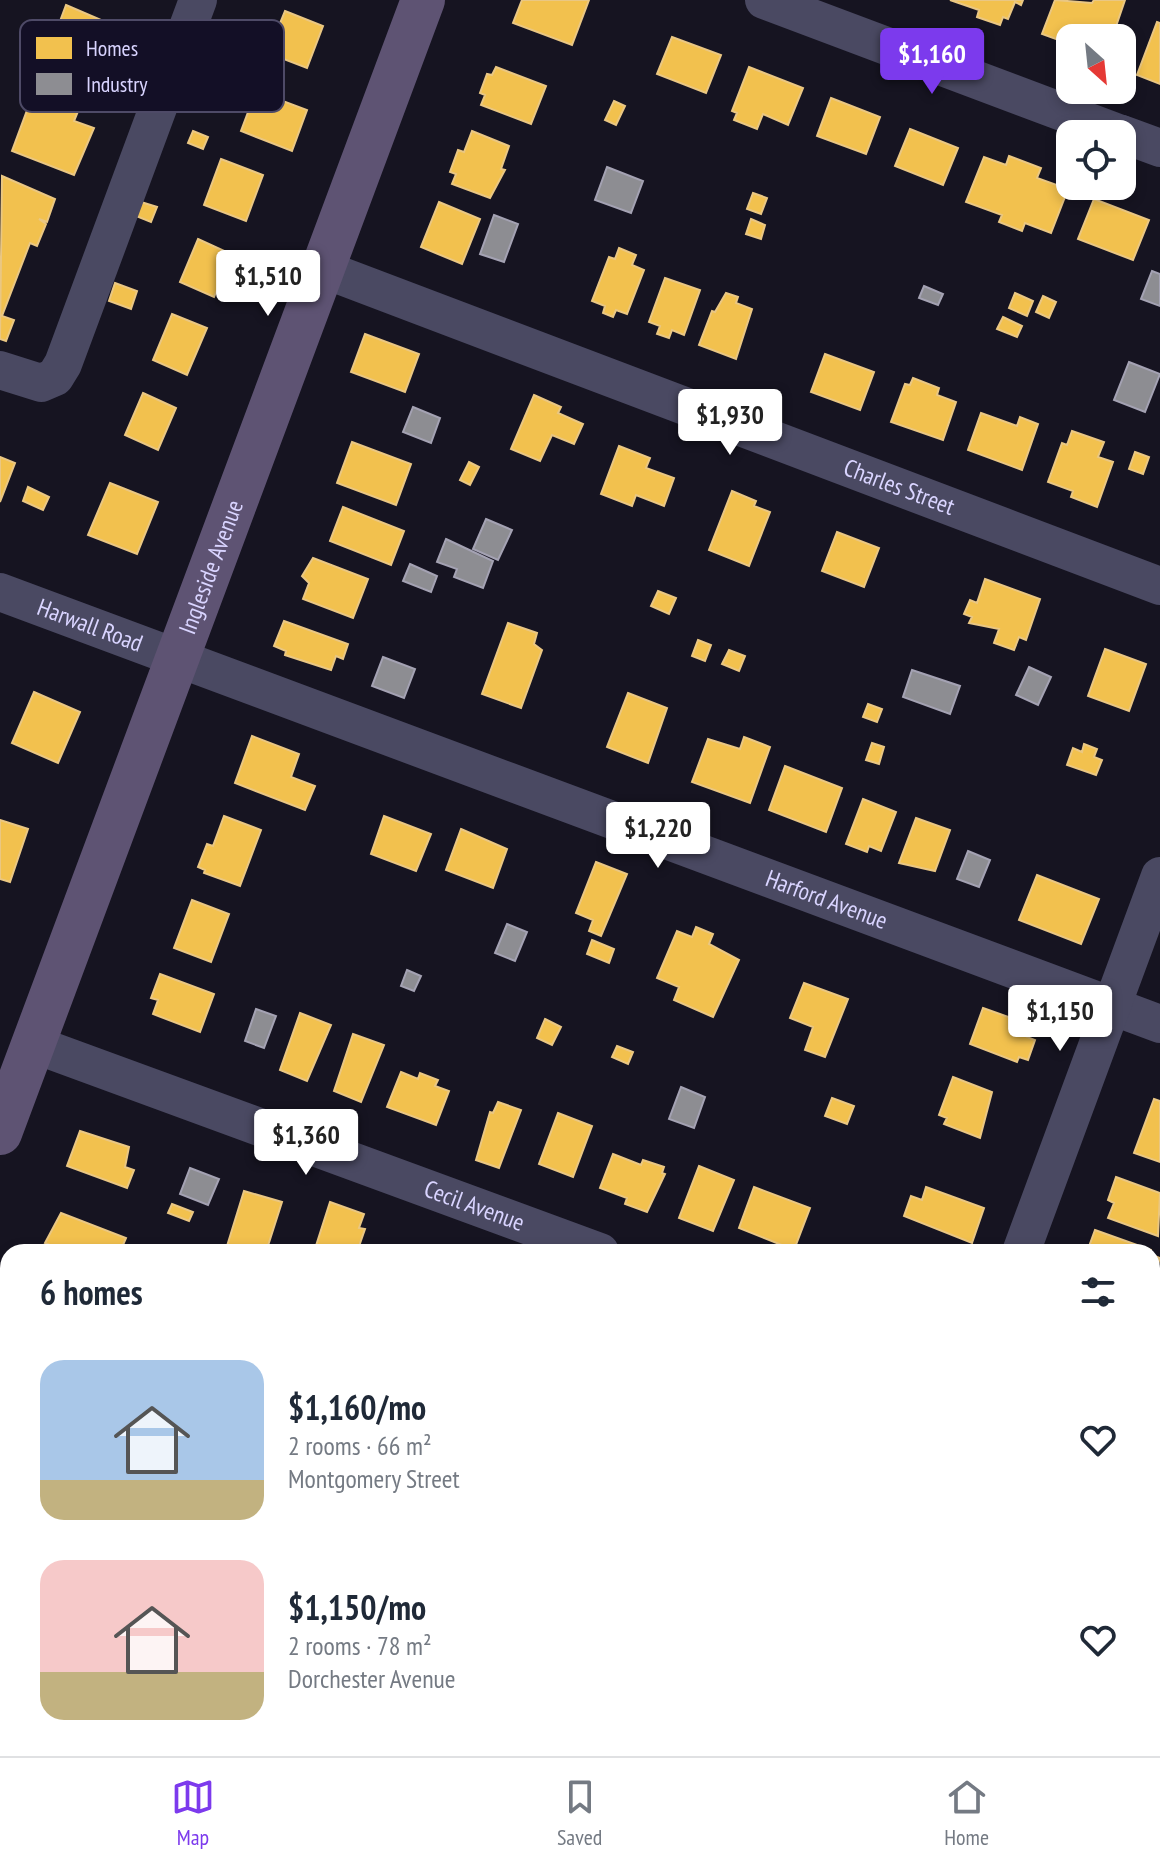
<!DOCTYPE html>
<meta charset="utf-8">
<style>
:root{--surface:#fff;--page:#f6f6f7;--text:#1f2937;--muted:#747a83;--line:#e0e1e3;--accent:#7c3aed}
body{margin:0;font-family:"PT Sans Narrow",sans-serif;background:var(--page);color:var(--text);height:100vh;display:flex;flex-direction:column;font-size:30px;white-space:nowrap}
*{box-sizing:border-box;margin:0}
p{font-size:26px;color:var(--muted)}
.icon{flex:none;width:44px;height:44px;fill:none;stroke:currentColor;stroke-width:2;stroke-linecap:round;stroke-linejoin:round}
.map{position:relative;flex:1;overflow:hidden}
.panel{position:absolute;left:0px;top:1244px;width:1160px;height:512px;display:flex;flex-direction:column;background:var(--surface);border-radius:24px 24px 0 0;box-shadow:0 4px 12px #0003}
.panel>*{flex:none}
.needle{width:52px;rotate:153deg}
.fabs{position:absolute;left:1056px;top:24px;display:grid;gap:16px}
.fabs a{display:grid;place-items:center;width:80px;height:80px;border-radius:16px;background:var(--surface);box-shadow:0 4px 12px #0003;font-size:40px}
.price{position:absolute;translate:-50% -68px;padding:0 18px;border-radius:8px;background:#fff;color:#222;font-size:26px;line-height:52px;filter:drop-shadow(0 2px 4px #0008)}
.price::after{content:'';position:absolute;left:50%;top:48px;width:24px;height:18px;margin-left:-12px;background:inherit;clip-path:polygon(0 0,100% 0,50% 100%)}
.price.selected{background:var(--accent);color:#fff}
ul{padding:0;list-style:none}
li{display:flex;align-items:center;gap:24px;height:200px;padding:0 40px}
li span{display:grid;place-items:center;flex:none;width:224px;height:160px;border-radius:24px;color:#555}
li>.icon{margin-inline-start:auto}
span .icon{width:96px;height:96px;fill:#fffc;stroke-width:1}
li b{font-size:34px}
h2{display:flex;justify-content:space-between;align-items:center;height:96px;padding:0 40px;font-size:34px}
.menu{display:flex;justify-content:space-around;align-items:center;height:112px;border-top:2px solid var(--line);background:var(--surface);font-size:22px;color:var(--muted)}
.menu a{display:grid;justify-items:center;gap:4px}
.menu .selected{color:var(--accent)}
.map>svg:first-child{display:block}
.homes{fill:#f2c14e;stroke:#eac783;stroke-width:2}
.industry{fill:#8d8d92;stroke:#a4a2b3;stroke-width:2}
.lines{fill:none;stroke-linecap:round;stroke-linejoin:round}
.minor{stroke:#4a4962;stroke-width:38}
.major{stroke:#5e5373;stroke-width:44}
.labels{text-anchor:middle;stroke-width:8;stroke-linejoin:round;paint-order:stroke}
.street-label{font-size:24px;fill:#d9d4ff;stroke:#130f26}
.key{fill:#130f26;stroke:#4e4a67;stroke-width:2}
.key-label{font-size:22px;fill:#d9d4ff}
</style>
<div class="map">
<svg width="1160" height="1756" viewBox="0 0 1160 1756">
<rect width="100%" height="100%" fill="#161421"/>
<path class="homes" d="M522 0H589L572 45 513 23Z
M950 0H1023L1021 5 1015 2 1008 19 1003 17 1000 25 977 17 979 10Z
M1055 0 1092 3 1094 0H1125L1112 38H1070V44L1042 34Z
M66 5 129 32 107 77 93 72 89 83 95 85 91 96 85 94 74 121 94 128 74 175 12 151Z
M285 11 323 26 307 68 268 53Z
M1157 22 1160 23V84L1137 75Z
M672 37 721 55 706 93 657 74Z
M496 67 546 86 531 124 481 105 485 95 480 93 487 74 492 75Z
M749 67 803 88 788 125 763 114 757 129 734 120 737 113 732 111Z
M256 91 307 110 292 151 241 131Z
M831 98 880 117 866 154 817 136Z
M614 101 625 106 616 125 605 120Z
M910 129 958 148 943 185 895 166Z
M193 131 208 137 203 149 188 143Z
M472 131 509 146 501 169 505 170 490 198 452 184 456 174 450 172 458 150 464 152Z
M1009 156 1041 168 1037 178 1068 189 1051 233 1025 223 1022 231 999 222 1002 215 966 202 984 157 1006 165Z
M221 159 263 175 246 221 204 205Z
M2 176 55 199 47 222 39 219 46 224 37 246 30 243 2 316 14 320 6 341 0 339Z
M753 193 767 198 761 214 747 209Z
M1094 199 1149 220 1133 260 1078 239Z
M141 202 157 207 151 222 136 216Z
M439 202 480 219 462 264 421 247Z
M751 219 765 225 761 239 746 234Z
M198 239 233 255 214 297 180 282Z
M619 248 636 255 632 265 644 270 627 314 616 310 613 317 603 313 605 306 592 301 609 257 615 259Z
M665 278 700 290 684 335 672 330 669 338 657 334 660 326 649 322Z
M115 283 137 291 131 309 109 301Z
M726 293 738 297 736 303 752 309 736 359 699 345 712 311 715 312Z
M1015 293 1033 301 1027 316 1009 308Z
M1043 296 1056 302 1049 318 1036 312Z
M172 314 207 328 187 375 153 360Z
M1003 317 1022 326 1017 337 997 329Z
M365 334 419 354 405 392 351 372Z
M825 354 874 372 860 410 811 392Z
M913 378 939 388 937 395 956 402 943 440 891 422 905 384 910 385Z
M143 393 176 408 158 450 125 435Z
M534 395 561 407 558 413 583 424 574 444 552 435 540 461 511 449Z
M981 413 1017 426 1020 417 1038 424 1022 470 968 450Z
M1072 431 1104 442 1098 457 1113 462 1097 507 1071 497 1073 491 1048 482 1062 443 1067 445Z
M352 442 411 464 396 505 337 483Z
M619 446 650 458 646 468 674 478 664 506 636 495 632 506 601 494Z
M1135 452 1149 457 1143 474 1129 469Z
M0 457 15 463 0 502Z
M469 462 479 467 470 485 460 480Z
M110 483 158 502 137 554 88 535Z
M28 487 49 497 43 510 23 501Z
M732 491 756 501 754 506 770 512 749 566 709 550Z
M343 507 404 531 391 565 330 541Z
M837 532 879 548 864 587 822 571Z
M313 558 368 579 353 618 303 599 309 583 302 576Z
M985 579 1040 599 1026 640 1019 637 1014 650 994 643 999 629 969 623 972 617 964 614 970 600 977 603Z
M658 591 676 598 669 614 651 606Z
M284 621 348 644 343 659 336 656 331 670 285 655 286 651 274 646Z
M508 623 537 633 534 644 542 650 521 708 482 694Z
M698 640 711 645 705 661 692 656Z
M1105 649 1146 664 1129 711 1088 696Z
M729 650 745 656 739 671 722 664Z
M34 692 80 712 58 763 12 743Z
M628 693 667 708 648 763 607 747Z
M868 704 882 709 877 722 863 717Z
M252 736 299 754 291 777 315 786 305 810 235 783Z
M744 737 770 747 750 803 692 782 708 739 740 749Z
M872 743 884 747 879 764 866 760Z
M1084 744 1097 749 1094 757 1102 760 1096 775 1067 765 1073 748 1082 752Z
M785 766 842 788 826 832 769 810Z
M863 799 896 812 881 851 869 846 867 852 846 844Z
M224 816 261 830 240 886 204 873 205 870 198 867 207 844 213 846Z
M384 816 431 834 416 871 371 854Z
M916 818 950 830 935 871 899 863Z
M0 820 28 829 10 882 0 879Z
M461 829 507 849 493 888 446 870Z
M596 862 627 874 601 936 589 931 593 920 576 913Z
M1037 875 1099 899 1081 944 1019 920Z
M192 900 229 914 211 962 174 948Z
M696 927 713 934 709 944 739 960 713 1017 674 1000 679 987 657 978 677 931 692 937Z
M592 940 614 949 609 963 587 954Z
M160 974 214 994 200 1032 153 1014 158 1000 151 998Z
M804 983 848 999 825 1057 805 1050 813 1027 790 1018Z
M983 1008 1031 1025 1027 1037 1035 1040 1028 1060 1019 1057 1017 1062 970 1044Z
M300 1013 331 1025 307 1081 280 1070Z
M545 1019 561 1027 552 1045 537 1038Z
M353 1034 384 1045 361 1102 334 1091Z
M617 1046 633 1052 628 1064 612 1057Z
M401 1072 418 1079 420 1073 438 1080 435 1086 449 1091 436 1125 387 1107Z
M953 1077 992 1092 980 1138 944 1124 947 1118 939 1115Z
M832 1098 854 1106 847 1124 825 1116Z
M1154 1099 1160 1101V1162L1134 1153Z
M498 1102 521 1110 499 1168 476 1160 490 1112 493 1113Z
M558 1113 592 1126 573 1177 539 1164Z
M80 1131 129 1147 125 1167 134 1170 127 1188 67 1166Z
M613 1154 641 1165 643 1160 664 1167 662 1173 665 1174 647 1212 625 1204 627 1198 600 1188Z
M699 1166 734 1180 713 1231 679 1218Z
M1116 1177 1160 1193 1158 1236 1108 1218 1114 1203 1108 1200Z
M754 1187 810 1208 794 1250 739 1228Z
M926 1187 984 1208 972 1243 904 1216 911 1196 922 1200Z
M244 1191 282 1202 266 1252H245L227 1246Z
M330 1202 364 1214 359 1228 365 1229 357 1252H314Z
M172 1204 193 1212 189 1221 168 1213Z
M61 1213 126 1238 120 1252H47L50 1245 45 1243Z
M1095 1230 1151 1250V1252H1087Z
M1152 1255 1160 1258 1153 1279H1152Z
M8 1355V1396L0 1393V1375Z
M0 1521 7 1523 0 1539Z
M0 1542 8 1545 1 1565H0Z
M1160 1570V1588L1153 1585Z
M1152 1746 1160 1749V1756H1115L1117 1749 1125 1752 1126 1748Z
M441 1748H490L487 1756H438Z
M554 1748H561L582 1756H551Z
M990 1748H1045L1042 1756H1004Z
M1063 1748H1115L1111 1756H1059Z"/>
<path class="industry" d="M607 167 643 181 631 213 595 200Z
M494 215 518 224 504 262 480 254Z
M1152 271 1160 274V306L1141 299Z
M924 286 943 294 938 305 919 298Z
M1129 362 1160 374 1145 412 1114 400Z
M413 407 440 418 431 443 403 432Z
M486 519 512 530 498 560 473 549Z
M446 539 493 561 483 588 454 577 457 569 437 562Z
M410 564 437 576 431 592 403 581Z
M383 657 415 669 404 698 372 686Z
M1029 667 1051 677 1038 705 1016 695Z
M912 670 960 686 950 714 903 697Z
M968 851 990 860 979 887 957 879Z
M507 924 527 932 515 961 495 953Z
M407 970 421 976 414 991 401 986Z
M256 1009 276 1016 264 1048 245 1041Z
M681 1087 705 1097 694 1128 669 1119Z
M190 1168 219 1179 208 1205 180 1194Z"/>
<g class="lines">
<g class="minor">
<path d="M764 0 1121 134"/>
<path d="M1122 134 1160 148"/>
<path id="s1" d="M323 269 1160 586"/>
<path d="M0 370 41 383 55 377 63 364 198 0"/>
<path id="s2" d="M0 592 1160 1024"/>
<path id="s3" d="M33 1044 600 1252"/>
<path d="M1021 1252 1160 876"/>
<path d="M1152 1457 1160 1460"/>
<path d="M0 1467 8 1470"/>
<path d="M757 1748 779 1756"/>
<path d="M832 1756 835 1748"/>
</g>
<path class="major" id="s4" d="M0 1133 423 0"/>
</g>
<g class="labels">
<g class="street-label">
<text dy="8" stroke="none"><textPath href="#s1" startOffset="616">Charles Street</textPath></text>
<text dy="8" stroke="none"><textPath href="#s4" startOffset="604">Ingleside Avenue</textPath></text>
<text dy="8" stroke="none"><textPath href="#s2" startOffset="96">Harwall Road</textPath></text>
<text dy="8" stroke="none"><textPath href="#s2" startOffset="882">Harford Avenue</textPath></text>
<text dy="8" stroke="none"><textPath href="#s3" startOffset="470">Cecil Avenue</textPath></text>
</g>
</g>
<rect x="20" y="20" width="264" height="92" rx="12" class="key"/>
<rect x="36" y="37" width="36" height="22" fill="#f2c14e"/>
<rect x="36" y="73" width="36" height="22" fill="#8d8d92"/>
<g class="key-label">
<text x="86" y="56">Homes</text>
<text x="86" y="92">Industry</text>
</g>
</svg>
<div class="fabs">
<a><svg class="needle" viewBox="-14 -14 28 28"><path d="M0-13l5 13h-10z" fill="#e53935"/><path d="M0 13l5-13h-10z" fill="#747a83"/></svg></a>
<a><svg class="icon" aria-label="locate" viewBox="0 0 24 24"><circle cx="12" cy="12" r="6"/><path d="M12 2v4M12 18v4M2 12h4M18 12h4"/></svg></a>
</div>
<b class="price selected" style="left:932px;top:96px">$1,160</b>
<b class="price" style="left:268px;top:318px">$1,510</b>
<b class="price" style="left:730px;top:457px">$1,930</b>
<b class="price" style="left:658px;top:870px">$1,220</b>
<b class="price" style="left:1060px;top:1053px">$1,150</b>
<b class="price" style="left:306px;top:1177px">$1,360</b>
<section class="panel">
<h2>6 homes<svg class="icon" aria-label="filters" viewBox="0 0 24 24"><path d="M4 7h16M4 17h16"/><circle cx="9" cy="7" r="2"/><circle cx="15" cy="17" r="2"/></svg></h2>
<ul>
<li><span style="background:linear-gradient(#a9c7e8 75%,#c2b280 0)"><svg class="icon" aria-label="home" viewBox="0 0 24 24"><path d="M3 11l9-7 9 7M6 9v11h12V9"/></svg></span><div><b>$1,160/mo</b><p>2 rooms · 66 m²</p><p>Montgomery Street</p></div><svg class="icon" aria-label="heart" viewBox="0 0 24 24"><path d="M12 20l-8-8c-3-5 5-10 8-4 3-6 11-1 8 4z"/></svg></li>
<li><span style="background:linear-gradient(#f6c9c9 70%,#c2b280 0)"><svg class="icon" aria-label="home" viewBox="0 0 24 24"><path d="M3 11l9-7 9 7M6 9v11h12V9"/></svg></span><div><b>$1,150/mo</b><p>2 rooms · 78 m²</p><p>Dorchester Avenue</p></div><svg class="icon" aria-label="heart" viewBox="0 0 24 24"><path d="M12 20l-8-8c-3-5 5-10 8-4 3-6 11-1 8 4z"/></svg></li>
</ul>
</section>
</div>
<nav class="menu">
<a class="selected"><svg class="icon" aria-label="map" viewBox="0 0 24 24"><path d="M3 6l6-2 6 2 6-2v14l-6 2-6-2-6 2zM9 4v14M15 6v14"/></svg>Map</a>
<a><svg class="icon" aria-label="saved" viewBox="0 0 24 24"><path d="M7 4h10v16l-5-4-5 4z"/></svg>Saved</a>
<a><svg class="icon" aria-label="home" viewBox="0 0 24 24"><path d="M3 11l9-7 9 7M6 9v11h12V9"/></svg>Home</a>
</nav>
